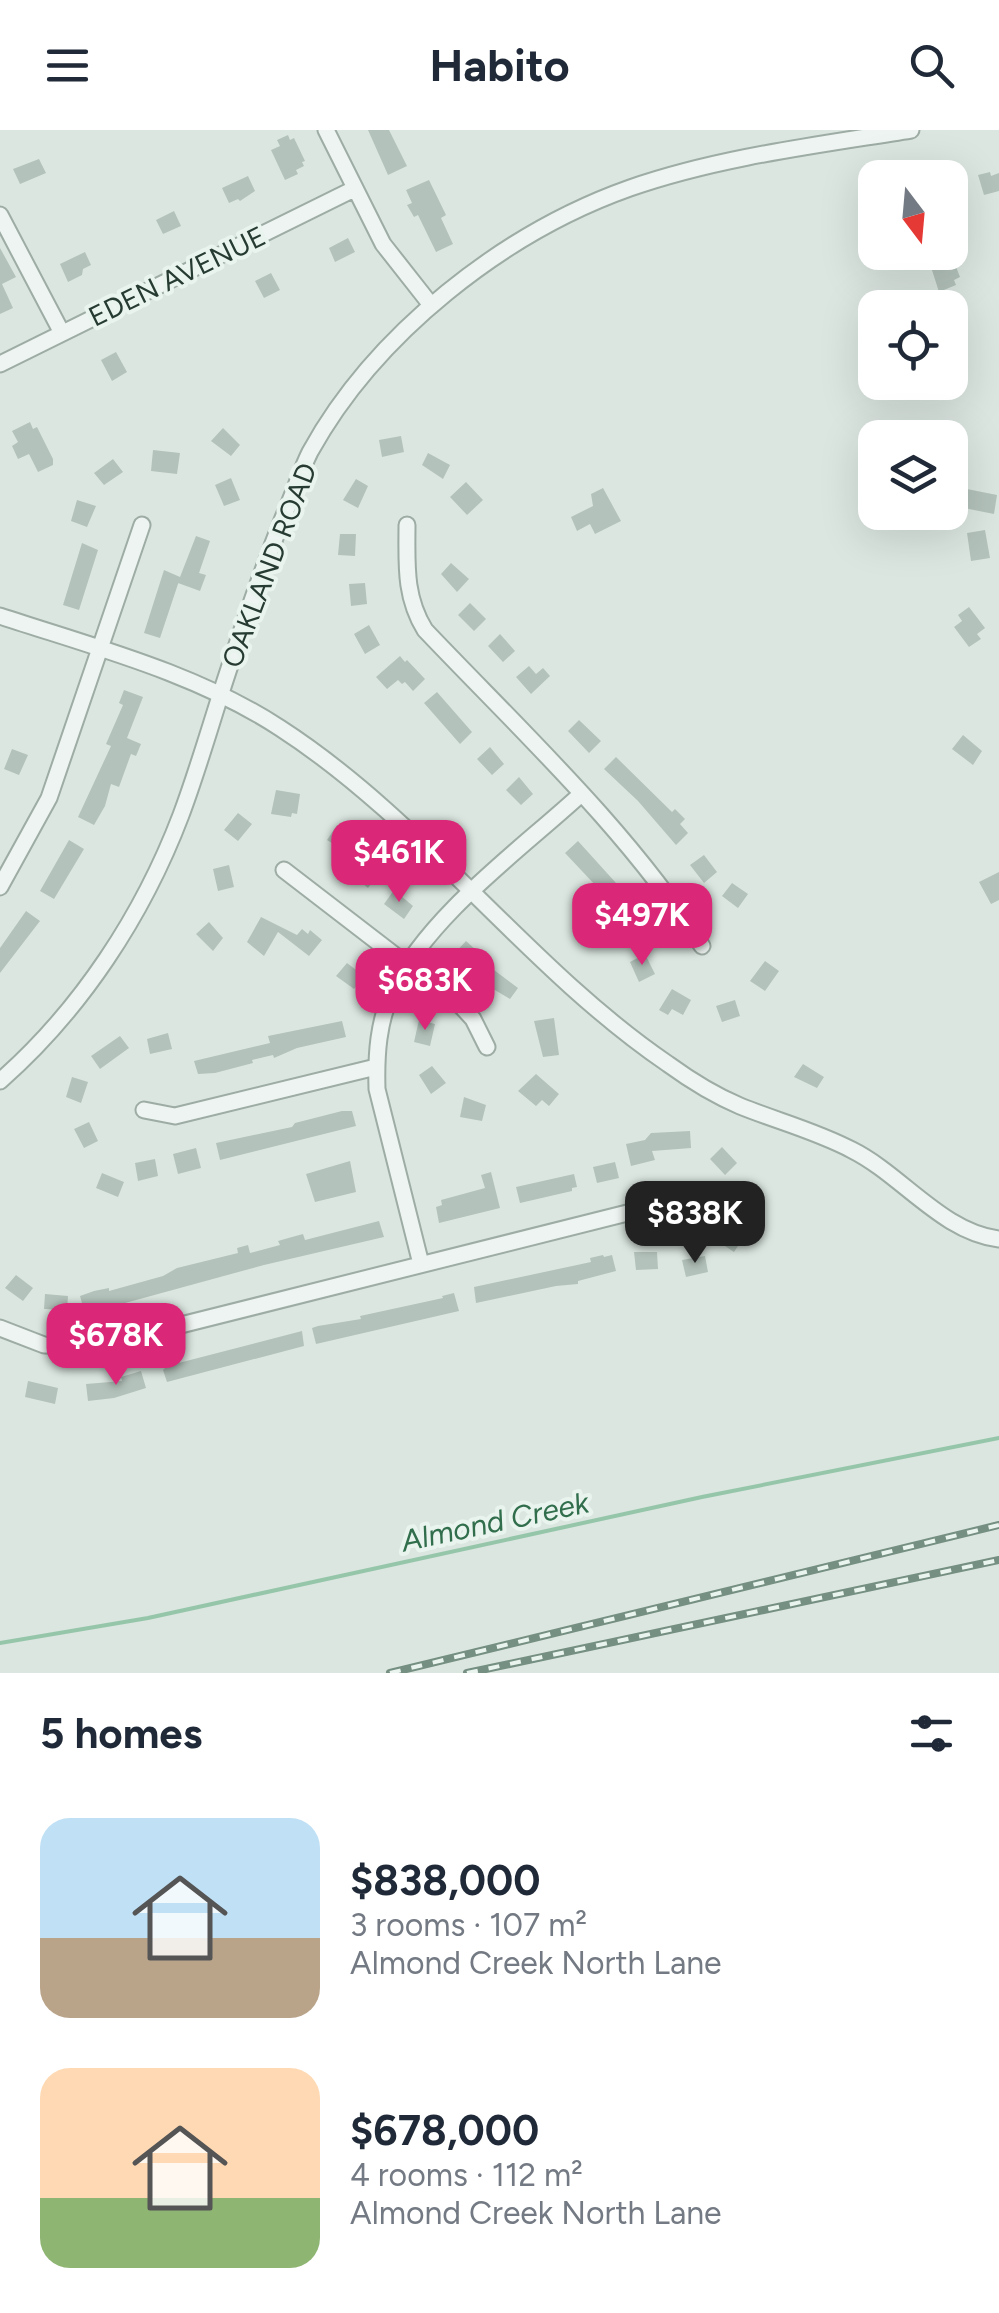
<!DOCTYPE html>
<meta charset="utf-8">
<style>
:root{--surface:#fff;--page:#f2f2f3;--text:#1f2937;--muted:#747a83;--accent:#db2777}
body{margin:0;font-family:Figtree,sans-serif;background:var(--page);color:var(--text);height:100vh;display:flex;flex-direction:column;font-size:38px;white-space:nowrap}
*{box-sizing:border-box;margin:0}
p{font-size:32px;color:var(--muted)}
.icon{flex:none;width:55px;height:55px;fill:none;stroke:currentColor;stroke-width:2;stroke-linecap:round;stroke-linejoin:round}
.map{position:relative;height:1543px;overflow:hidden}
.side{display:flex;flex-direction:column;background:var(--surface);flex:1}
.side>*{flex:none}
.needle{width:65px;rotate:164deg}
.buttons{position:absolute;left:858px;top:30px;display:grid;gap:20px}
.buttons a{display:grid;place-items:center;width:110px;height:110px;border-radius:20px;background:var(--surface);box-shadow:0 10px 40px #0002;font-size:50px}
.price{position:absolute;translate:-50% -85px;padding:0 22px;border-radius:20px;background:var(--accent);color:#fff;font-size:32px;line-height:65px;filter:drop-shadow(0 2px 5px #0008)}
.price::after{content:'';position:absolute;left:50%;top:60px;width:30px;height:22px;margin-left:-15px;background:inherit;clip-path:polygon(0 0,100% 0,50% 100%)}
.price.active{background:#222;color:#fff}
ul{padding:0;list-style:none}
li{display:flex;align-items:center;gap:30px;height:250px;padding:0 40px}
li span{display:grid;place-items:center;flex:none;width:280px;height:200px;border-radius:30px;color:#555}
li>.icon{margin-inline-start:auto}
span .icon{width:120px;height:120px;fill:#fffc;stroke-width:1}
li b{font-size:42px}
h2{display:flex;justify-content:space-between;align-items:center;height:120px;padding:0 40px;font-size:42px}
header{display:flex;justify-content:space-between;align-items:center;height:130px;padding:0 40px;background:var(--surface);font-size:45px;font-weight:700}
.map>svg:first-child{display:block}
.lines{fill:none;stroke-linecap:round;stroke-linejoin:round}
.stream{stroke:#96c6aa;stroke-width:4}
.building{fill:#b3c2bb}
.minor-casing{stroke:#9daca4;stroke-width:19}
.minor{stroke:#eef4f1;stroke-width:15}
.rail-casing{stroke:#758f82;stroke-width:8}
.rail{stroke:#eaf4ef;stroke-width:4;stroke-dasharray:11;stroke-linecap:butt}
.labels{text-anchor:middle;stroke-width:8;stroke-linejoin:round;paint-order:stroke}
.street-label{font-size:28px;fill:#263b31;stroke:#eaf4ef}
.water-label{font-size:30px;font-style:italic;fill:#316e4c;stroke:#eaf4ef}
</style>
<header><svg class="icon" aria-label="menu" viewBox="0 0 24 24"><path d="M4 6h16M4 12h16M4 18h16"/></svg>Habito<svg class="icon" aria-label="search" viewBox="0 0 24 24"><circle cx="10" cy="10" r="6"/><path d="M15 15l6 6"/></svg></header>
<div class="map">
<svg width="999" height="1543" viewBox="0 0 999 1543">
<rect width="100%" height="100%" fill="#dbe6e0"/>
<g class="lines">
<path class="stream" d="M0 1513 148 1488 702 1367 999 1308"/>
</g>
<path class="building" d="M368 0H389L407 36 388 45Z
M288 5 290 10 294 8 305 31 302 32 304 36 296 40 298 44 285 50 271 20 280 16 277 10Z
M39 29 46 43 20 54 13 39Z
M990 42 991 46 999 43V61L984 65 978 45Z
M248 46 255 61 240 71 238 69 229 73 222 58Z
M429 50 446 85 441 88 453 114 436 122 418 85 414 87 407 75 412 73 406 60Z
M174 81 181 96 163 104 156 90Z
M348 108 355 122 335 132 329 118Z
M0 118 16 147 2 154 13 178 0 184Z
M85 122 91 135 83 139 82 145 68 152 60 134Z
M953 129 960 147 954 150 956 155 939 162 931 137Z
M271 143 280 160 264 168 255 151Z
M116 222 127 242 112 251 101 230Z
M30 292 33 299 37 297 53 329V335L38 342 29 324 18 329 12 316 18 312 12 301Z
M223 298 240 315 231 326 211 311Z
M401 306 404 322 382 327 379 310Z
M153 320 180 323 177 344 151 341Z
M428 323 450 335 443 349 422 335Z
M113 329 123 342 104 355 94 343Z
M231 348 240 370 224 376 215 355Z
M356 349 368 356 358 378 343 370Z
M466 352 483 370 467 385 450 367Z
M603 358 621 391 595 404 590 394 577 401 571 387 593 376 591 364Z
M967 359 997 365 994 384 964 378Z
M77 370 96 376 87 397 71 391Z
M985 400 990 428 971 431 967 403Z
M340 404H356L355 426 338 425Z
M196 406 210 411 199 443 206 445 200 461 178 453 180 448 160 508 144 503 164 440 180 447Z
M82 413 98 420 79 480 63 475Z
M451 433 469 449 457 462 441 444Z
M365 453 367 474 351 476 349 454Z
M470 473 486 489 474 501 458 485Z
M969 477 985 498 977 504 981 509 969 517 954 497 962 491 958 485Z
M369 495 380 515 365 524 354 504Z
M500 504 515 521 503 532 488 516Z
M400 526 405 532 407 530 425 549 413 561 405 552 402 554 398 550 387 559 376 547Z
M529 536 536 544 543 538 550 546 531 564 516 547Z
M124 560 143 567 127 608 141 614 136 626 131 624 119 657 111 654 105 676 94 695 78 687 111 616 106 614 123 575 119 573Z
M437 562 472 602 460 614 424 573Z
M579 590 601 611 589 623 568 601Z
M963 605 982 621 973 635 952 619Z
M490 617 504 634 492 645 477 629Z
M12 619 28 625 19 645 4 639Z
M616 627 672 682 675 679 685 689 680 694 688 703 676 715 638 671 604 639Z
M519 647 533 664 521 675 506 660Z
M276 660 300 664 297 684 292 683 291 687 271 684Z
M238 683 252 694 238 711 224 700Z
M337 695 356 707 346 722 327 710Z
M69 710 84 719 54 769 40 761Z
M578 711 616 753 613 756 617 760 601 774 590 762 597 757 565 723Z
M704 725 717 742 704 753 690 735Z
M361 727 381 741 368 758 348 742Z
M229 735 234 757 218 761 213 739Z
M999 742V770L991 774 979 752Z
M732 753 748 764 738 778 722 766Z
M394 760 413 776 404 789 384 774Z
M630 774 647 791 634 803 618 785Z
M26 781 40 791 0 843V818Z
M261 787 297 805 302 799 308 804 310 800 322 810 309 826 278 802 264 826 247 812Z
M209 792 223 808 213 821 196 804Z
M466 811 489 832 486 834 518 858 510 869 488 856 490 854 454 824Z
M645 824 655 844 639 852 630 832Z
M765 831 779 841 765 861 750 851Z
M347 833 364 846 354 859 336 846Z
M672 859 691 870 683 885 672 879 668 885 659 880Z
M735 870 740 886 722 892 716 876Z
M554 888 559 925 543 927 534 891Z
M419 890 435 894 430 916 414 912Z
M342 891 346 907 297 918 274 928 273 925 252 930 253 933 215 943 198 944 194 931 270 913 268 906Z
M168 903 172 919 150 924 147 909Z
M120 906 129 918 100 939 91 926Z
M803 934 824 947 817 958 794 947Z
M432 936 446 953 431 964 419 945Z
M536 944 559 964 549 976 542 970 536 976 518 961Z
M72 947 88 952 81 973 66 967Z
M464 967 486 975 482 991 460 987Z
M342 981H352L356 996 220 1030 216 1013 292 997 295 993Z
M89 992 98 1011 84 1018 74 999Z
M690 1001 691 1018 652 1021 655 1030 631 1036 626 1014 645 1010 651 1003Z
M722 1017 737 1033 725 1045 710 1029Z
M196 1018 201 1038 178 1044 173 1024Z
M155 1029 158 1046 138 1051 135 1033Z
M350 1031 356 1062 315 1072 306 1044Z
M615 1032 619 1048 597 1053 593 1037Z
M491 1042 500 1078 439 1093 436 1077 442 1075 441 1070 485 1058 481 1045Z
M102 1043 124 1052 118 1067 96 1058Z
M574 1044 577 1057 572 1058V1061L520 1073 516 1057Z
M757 1056 759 1078 743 1080 748 1072 737 1073 735 1058Z
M379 1091 384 1107 264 1135 85 1184 80 1166 94 1161 109 1158V1161L163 1146 177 1138 238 1123 237 1118 248 1115 250 1123 280 1115 278 1111 292 1107 303 1104 305 1110Z
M732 1095 746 1104 734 1122 722 1114Z
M634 1122H657L658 1139 636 1140Z
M603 1125 604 1127 612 1125 616 1141 578 1151V1154L556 1156 476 1173 474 1157 591 1132 590 1128Z
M705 1126 708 1142 686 1147 682 1130Z
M16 1145 33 1158 23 1171 5 1158Z
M454 1163 459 1181 316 1214 312 1198 318 1196 361 1189 360 1186 443 1168 442 1166Z
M45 1164 68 1166 67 1180 44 1179Z
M302 1201 304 1216 167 1252 163 1240 167 1236Z
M141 1241 146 1258 114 1268 88 1271 86 1254 122 1251 121 1247Z
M28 1251 58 1258 55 1274 25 1267Z"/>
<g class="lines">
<defs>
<path id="minor" d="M326 0 383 114 431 175
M0 85 62 203
M0 234 354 59
M407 395C407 433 404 466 425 500 520 600 628 700 702 816
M0 486C94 517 196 543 280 598 424 691 527 838 668 934 690 950 714 965 740 976 777 991 816 1001 852 1020 902 1045 942 1102 999 1109
M284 740 462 877 473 889 487 917
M0 757 49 668 142 395
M0 951C81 880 143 785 181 685 196 645 208 604 221 563 241 501 262 439 287 378 295 360 301 340 310 322 375 204 503 103 630 58 719 27 818 15 911 0
M144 980 175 986 376 937
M421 1134 377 959C376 925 378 891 393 860 428 786 520 720 580 665
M0 1198 44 1215 97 1216 679 1070"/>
</defs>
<use href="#minor" class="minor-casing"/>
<use href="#minor" class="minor"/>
<defs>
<path id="rail" d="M390 1543 999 1395
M467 1543 999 1430"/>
</defs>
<use href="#rail" class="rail-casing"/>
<use href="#rail" class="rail"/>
</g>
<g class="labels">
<g class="street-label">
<text transform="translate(177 146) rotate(-26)" y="10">EDEN AVENUE</text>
<text transform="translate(269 435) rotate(-69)" y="10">OAKLAND ROAD</text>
</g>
<g class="water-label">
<text transform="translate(495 1392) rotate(-12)" y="10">Almond Creek</text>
</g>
</g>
</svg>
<div class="buttons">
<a><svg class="needle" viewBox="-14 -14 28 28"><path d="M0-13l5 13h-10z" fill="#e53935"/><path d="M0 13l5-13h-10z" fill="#747a83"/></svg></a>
<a><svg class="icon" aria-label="locate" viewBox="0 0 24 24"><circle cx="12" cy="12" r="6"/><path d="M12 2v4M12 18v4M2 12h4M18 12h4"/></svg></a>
<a><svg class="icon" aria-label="layers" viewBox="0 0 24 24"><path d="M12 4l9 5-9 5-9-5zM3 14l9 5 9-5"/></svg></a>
</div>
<b class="price" style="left:399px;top:775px">$461K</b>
<b class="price" style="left:642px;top:838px">$497K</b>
<b class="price" style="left:425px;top:903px">$683K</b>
<b class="price active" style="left:695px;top:1136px">$838K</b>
<b class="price" style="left:116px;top:1258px">$678K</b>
</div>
<section class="side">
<h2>5 homes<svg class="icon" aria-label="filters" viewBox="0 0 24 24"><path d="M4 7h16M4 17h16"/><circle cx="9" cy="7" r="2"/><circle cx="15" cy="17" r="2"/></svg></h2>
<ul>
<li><span style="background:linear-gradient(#bfe0f5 60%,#b9a48a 0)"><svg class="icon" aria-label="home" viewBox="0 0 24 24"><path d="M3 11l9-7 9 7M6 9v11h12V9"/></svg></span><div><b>$838,000</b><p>3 rooms · 107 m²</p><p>Almond Creek North Lane</p></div></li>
<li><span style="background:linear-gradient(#ffd9b3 65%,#8fb573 0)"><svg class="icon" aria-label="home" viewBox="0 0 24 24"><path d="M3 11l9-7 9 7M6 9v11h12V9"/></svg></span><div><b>$678,000</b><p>4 rooms · 112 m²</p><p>Almond Creek North Lane</p></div></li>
</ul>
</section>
